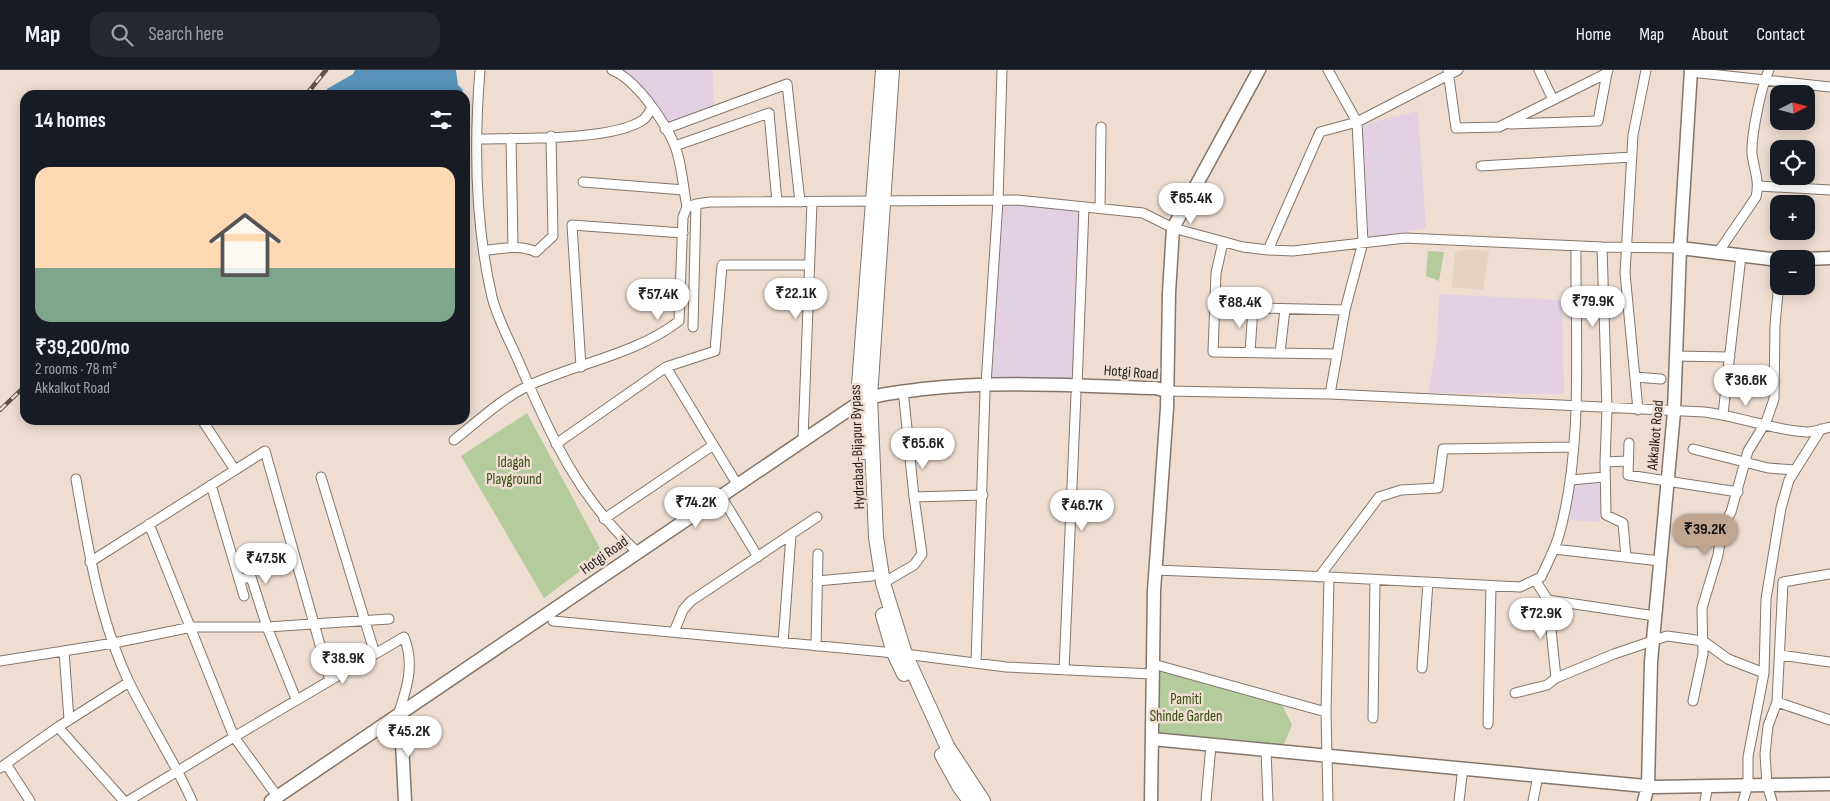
<!DOCTYPE html>
<meta charset="utf-8">
<style>
:root{--surface:#171b24;--page:#242831;--text:#f1f3f6;--muted:#9ea1a6;--line:#363941;--accent:#c1a58f}
body{margin:0;font-family:"Sofia Sans Condensed",sans-serif;background:var(--page);color:var(--text);height:100vh;display:flex;flex-direction:column;font-size:19px;white-space:nowrap}
*{box-sizing:border-box;margin:0}
p{font-size:16px;color:var(--muted)}
.icon{flex:none;width:28px;height:28px;fill:none;stroke:currentColor;stroke-width:2;stroke-linecap:round;stroke-linejoin:round}
.map{position:relative;flex:1;overflow:hidden}
.details{position:absolute;left:20px;top:20px;width:450px;height:335px;display:flex;flex-direction:column;background:var(--surface);border-radius:15px;box-shadow:0 2px 12px #0003}
.details>*{flex:none}
.needle{width:32px;rotate:84deg}
.tools{position:absolute;left:1770px;top:15px;display:grid;gap:10px}
.tools a{display:grid;place-items:center;width:45px;height:45px;border-radius:10px;background:var(--surface);box-shadow:0 2px 12px #0003;font-size:25px}
.price{position:absolute;translate:-50% -42px;padding:0 11px;border-radius:18px;background:#fff;color:#222;font-size:16px;line-height:32px;filter:drop-shadow(0 1px 2px #0008)}
.price::after{content:'';position:absolute;left:50%;top:30px;width:15px;height:11px;margin-left:-8px;background:inherit;clip-path:polygon(0 0,100% 0,50% 100%)}
.price.selected{background:var(--accent);color:#111}
ul{padding:0;list-style:none}
li{display:grid;align-content:center;gap:10px;height:265px;padding:0 15px}
li+li{border-top:1px solid var(--line)}
li span{display:grid;place-items:center;height:155px;border-radius:15px;color:#555}
li>.icon{margin-inline-start:auto}
span .icon{width:90px;height:90px;fill:#fffc;stroke-width:1}
li b{font-size:21px}
h2{display:flex;justify-content:space-between;align-items:center;height:60px;padding:0 15px;font-size:21px}
header{display:flex;align-items:center;gap:30px;box-sizing:border-box;height:70px;padding:0 25px;background:var(--surface);border-bottom:1px solid var(--line)}
header strong{font-size:24px}
nav{display:flex;gap:28px;margin-inline-start:auto;font-size:18px}
.search{width:350px;height:45px;background:var(--page);display:flex;align-items:center;gap:12px;box-sizing:border-box;padding:0 18px;border-radius:15px;color:var(--muted);font-size:19px}
.map>svg:first-child{display:block}
.built{fill:#e7d1c0}
.education{fill:#e2d1e3}
.green{fill:#b4cb9c}
.water{fill:#5892b8}
.lines{fill:none;stroke-linecap:round;stroke-linejoin:round}
.street-casing{stroke:#83766b;stroke-width:11}
.secondary-casing{stroke:#83766b;stroke-width:15}
.primary-casing{stroke:#83766b;stroke-width:16}
.street{stroke:#fff;stroke-width:9}
.secondary{stroke:#fff;stroke-width:12}
.primary{stroke:#fff;stroke-width:14}
.rail-casing{stroke:#5c534d;stroke-width:4.5}
.rail{stroke:#eeded2;stroke-width:2.5;stroke-dasharray:8;stroke-linecap:butt}
.labels{text-anchor:middle;stroke-width:5;stroke-linejoin:round;paint-order:stroke}
.street-label{font-size:15px;fill:#221c18;stroke:#eeded2}
.park-label{font-size:15px;fill:#354d0f;stroke:#eeded2}
</style>
<header>
<strong>Map</strong>
<div class="search"><svg class="icon" aria-label="search" viewBox="0 0 24 24"><circle cx="10" cy="10" r="6"/><path d="M15 15l6 6"/></svg>Search here</div>
<nav><a>Home</a><a>Map</a><a>About</a><a>Contact</a></nav>
</header>
<div class="map">
<svg width="1830" height="731" viewBox="0 0 1830 731">
<rect width="100%" height="100%" fill="#eeded2"/>
<path class="built" d="M1467 179 1489 181 1483 220 1452 217 1455 182Z"/>
<path class="education" d="M626 0H713L714 40 665 59 624 5Z
M1418 41 1426 158 1369 168 1362 55Z
M998 131 1084 137 1077 316 986 314Z
M1439 224 1562 230 1564 324 1428 323 1437 273Z
M1574 411 1602 414 1600 452 1570 450Z"/>
<path class="green" d="M1428 181 1444 182 1439 211 1426 206Z
M527 343 603 484 544 528 461 386Z
M1153 594 1280 630 1292 655 1281 681 1152 669Z"/>
<path class="water" d="M355 0H456L458 15 463 20 461 25H327V19L353 4Z"/>
<g class="lines">
<defs>
<path id="street" d="M480 0C474 74 475 154 492 227 498 251 512 275 521 297 553 371 578 426 637 482
M612 0C636 9 665 52 675 76 682 94 683 118 687 137
M1328 0 1357 52 1363 172 1345 240 1330 324
M1539 0 1553 30
M1448 1 1456 58 1499 57 1607 3 1608 0
M1691 2 1830 17
M1510 54 1598 51 1607 3
M665 59 787 14 800 132
M511 68 513 177
M478 69C518 68 612 71 643 50 647 47 650 41 652 37
M675 76 769 43 777 132
M1481 96 1632 87
M583 112 684 120
M1759 116 1830 120
M1100 138 1101 57
M1223 172 1216 203 1213 282 1337 284
M1602 177 1607 339 1605 392 1606 445 1623 453 1626 487
M485 180C501 179 520 174 536 182L553 166 551 66
M1268 180 1320 62 1357 52 1458 0
M1717 184 1756 127C1760 111 1754 100 1752 84 1751 66 1761 17 1769 0
M1215 237 1345 240
M693 257 696 134 710 132 1017 130 1143 143 1173 158 1243 177 1268 180 1293 181 1405 168 1602 177 1680 178
M1250 282 1253 238
M1280 283 1285 239
M1676 286 1730 287
M581 297 572 155 683 163
M666 297 737 414
M1635 307 1661 309
M986 314 998 131 1002 0
M1077 316 1084 137
M1167 321 1330 324 1704 342C1739 346 1772 360 1807 362 1814 362 1823 359 1830 357
M904 329 914 427 983 425
M1638 340 1625 203 1633 65 1646 0
M1723 344 1741 186
M202 350 235 400
M1765 355 1774 329 1775 255 1779 212
M803 369 812 132
M454 370C477 352 501 329 528 316 577 293 635 285 679 251L683 147 687 137 696 134
M1629 373 1628 405 1738 422
M556 374 666 297 715 281 722 195H809
M1693 379 1768 398 1795 400
M1605 392 1628 391
M321 407 375 584
M76 409C88 478 99 549 129 612 149 653 174 690 192 731
M1570 410 1605 407
M211 415 244 526
M724 431 758 487
M604 449 712 376
M149 454 234 667 404 567C415 594 407 618 398 645
M1554 479 1660 491
M90 492 265 381 330 610
M1156 500 1329 507 1326 642
M1319 507 1379 427 1401 420 1438 418 1443 379 1573 377
M1329 507 1520 517 1541 507C1547 494 1555 479 1559 465 1584 377 1575 267 1576 176
M240 509 251 507 267 557 296 629
M1535 510 1548 530 1556 608
M817 511 872 506
M883 513 914 495 922 484 914 427
M1548 530 1655 546
M553 551 905 584 1006 597 1153 604
M674 562 683 540 691 531 817 447
M783 573 791 465
M816 576 818 484
M64 581 69 650
M1780 585 1830 592
M0 591 114 573 192 557H267L389 549
M976 593 985 322
M1153 594 1326 642 1328 731
M1422 598 1428 512
M1064 600 1076 324
M1515 623 1547 615 1556 608 1614 584 1667 566 1703 571 1728 589 1764 603
M1693 631 1703 584 1702 538 1718 485 1722 458 1731 442 1748 381 1764 355
M1777 632 1830 650
M1373 648 1375 510
M1488 654 1491 516
M58 657 129 612
M1266 680 1268 731
M6 694 30 731
M0 698 58 657 124 731
M128 731 234 667 277 726
M1206 731 1211 675
M1459 731 1463 698
M1533 731 1538 706
M1705 731 1708 716
M1743 731 1748 715V687L1764 603 1766 529 1781 438 1789 410 1821 359
M1772 731 1767 715 1765 684 1768 656 1777 632 1783 512 1830 504"/>
<path id="secondary" d="M1680 178 1779 190
M1806 189 1830 188
M398 645 401 653 405 731
M1152 669 1656 717 1830 714
M271 731 860 332C879 323 902 322 923 319 1000 310 1078 316 1155 318L1167 321
M1151 731 1154 521 1167 338 1169 223 1173 158 1259 0
M1644 731 1648 716 1651 592 1674 342 1680 178 1691 0"/>
<path id="primary" d="M892 0 870 327 876 467 883 513 905 584 947 676 983 731
M863 382 859 315 883 0
M883 545 894 583 904 604
M942 685 959 716 970 731"/>
</defs>
<use href="#street" class="street-casing"/>
<use href="#secondary" class="secondary-casing"/>
<use href="#primary" class="primary-casing"/>
<use href="#street" class="street"/>
<use href="#secondary" class="secondary"/>
<use href="#primary" class="primary"/>
<defs>
<path id="rail" d="M306 25 326 0
M0 340 25 316"/>
</defs>
<use href="#rail" class="rail-casing"/>
<use href="#rail" class="rail"/>
</g>
<g class="labels">
<g class="street-label">
<text transform="translate(1131 302) rotate(4)" y="5">Hotgi Road</text>
<text transform="translate(1655 365) rotate(-85)" y="5">Akkalkot Road</text>
<text transform="translate(857 377) rotate(-92)" y="5">Hydrabad-Bijapur Bypass</text>
<text transform="translate(604 485) rotate(-35)" y="5">Hotgi Road</text>
</g>
<g class="park-label">
<text x="514" y="397">Idagah<tspan x="514" dy="17">Playground</tspan></text>
<text x="1186" y="634">Pamiti<tspan x="1186" dy="17">Shinde Garden</tspan></text>
</g>
</g>
</svg>
<div class="tools">
<a><svg class="needle" viewBox="-14 -14 28 28"><path d="M0-13l5 13h-10z" fill="#e53935"/><path d="M0 13l5-13h-10z" fill="#9ea1a6"/></svg></a>
<a><svg class="icon" aria-label="locate" viewBox="0 0 24 24"><circle cx="12" cy="12" r="6"/><path d="M12 2v4M12 18v4M2 12h4M18 12h4"/></svg></a>
<a>+</a>
<a>−</a>
</div>
<b class="price" style="left:1191px;top:155px">₹65.4K</b>
<b class="price" style="left:796px;top:250px">₹22.1K</b>
<b class="price" style="left:658px;top:251px">₹57.4K</b>
<b class="price" style="left:1593px;top:258px">₹79.9K</b>
<b class="price" style="left:1240px;top:259px">₹88.4K</b>
<b class="price" style="left:1746px;top:337px">₹36.6K</b>
<b class="price" style="left:923px;top:400px">₹65.6K</b>
<b class="price" style="left:696px;top:459px">₹74.2K</b>
<b class="price" style="left:1082px;top:462px">₹46.7K</b>
<b class="price selected" style="left:1705px;top:486px">₹39.2K</b>
<b class="price" style="left:266px;top:515px">₹47.5K</b>
<b class="price" style="left:1541px;top:570px">₹72.9K</b>
<b class="price" style="left:343px;top:615px">₹38.9K</b>
<b class="price" style="left:409px;top:688px">₹45.2K</b>
<section class="details">
<h2>14 homes<svg class="icon" aria-label="filters" viewBox="0 0 24 24"><path d="M4 7h16M4 17h16"/><circle cx="9" cy="7" r="2"/><circle cx="15" cy="17" r="2"/></svg></h2>
<ul>
<li><span style="background:linear-gradient(#ffd9b3 65%,#7fa58c 0)"><svg class="icon" aria-label="home" viewBox="0 0 24 24"><path d="M3 11l9-7 9 7M6 9v11h12V9"/></svg></span><div><b>₹39,200/mo</b><p>2 rooms · 78 m²</p><p>Akkalkot Road</p></div></li>
</ul>
</section>
</div>
